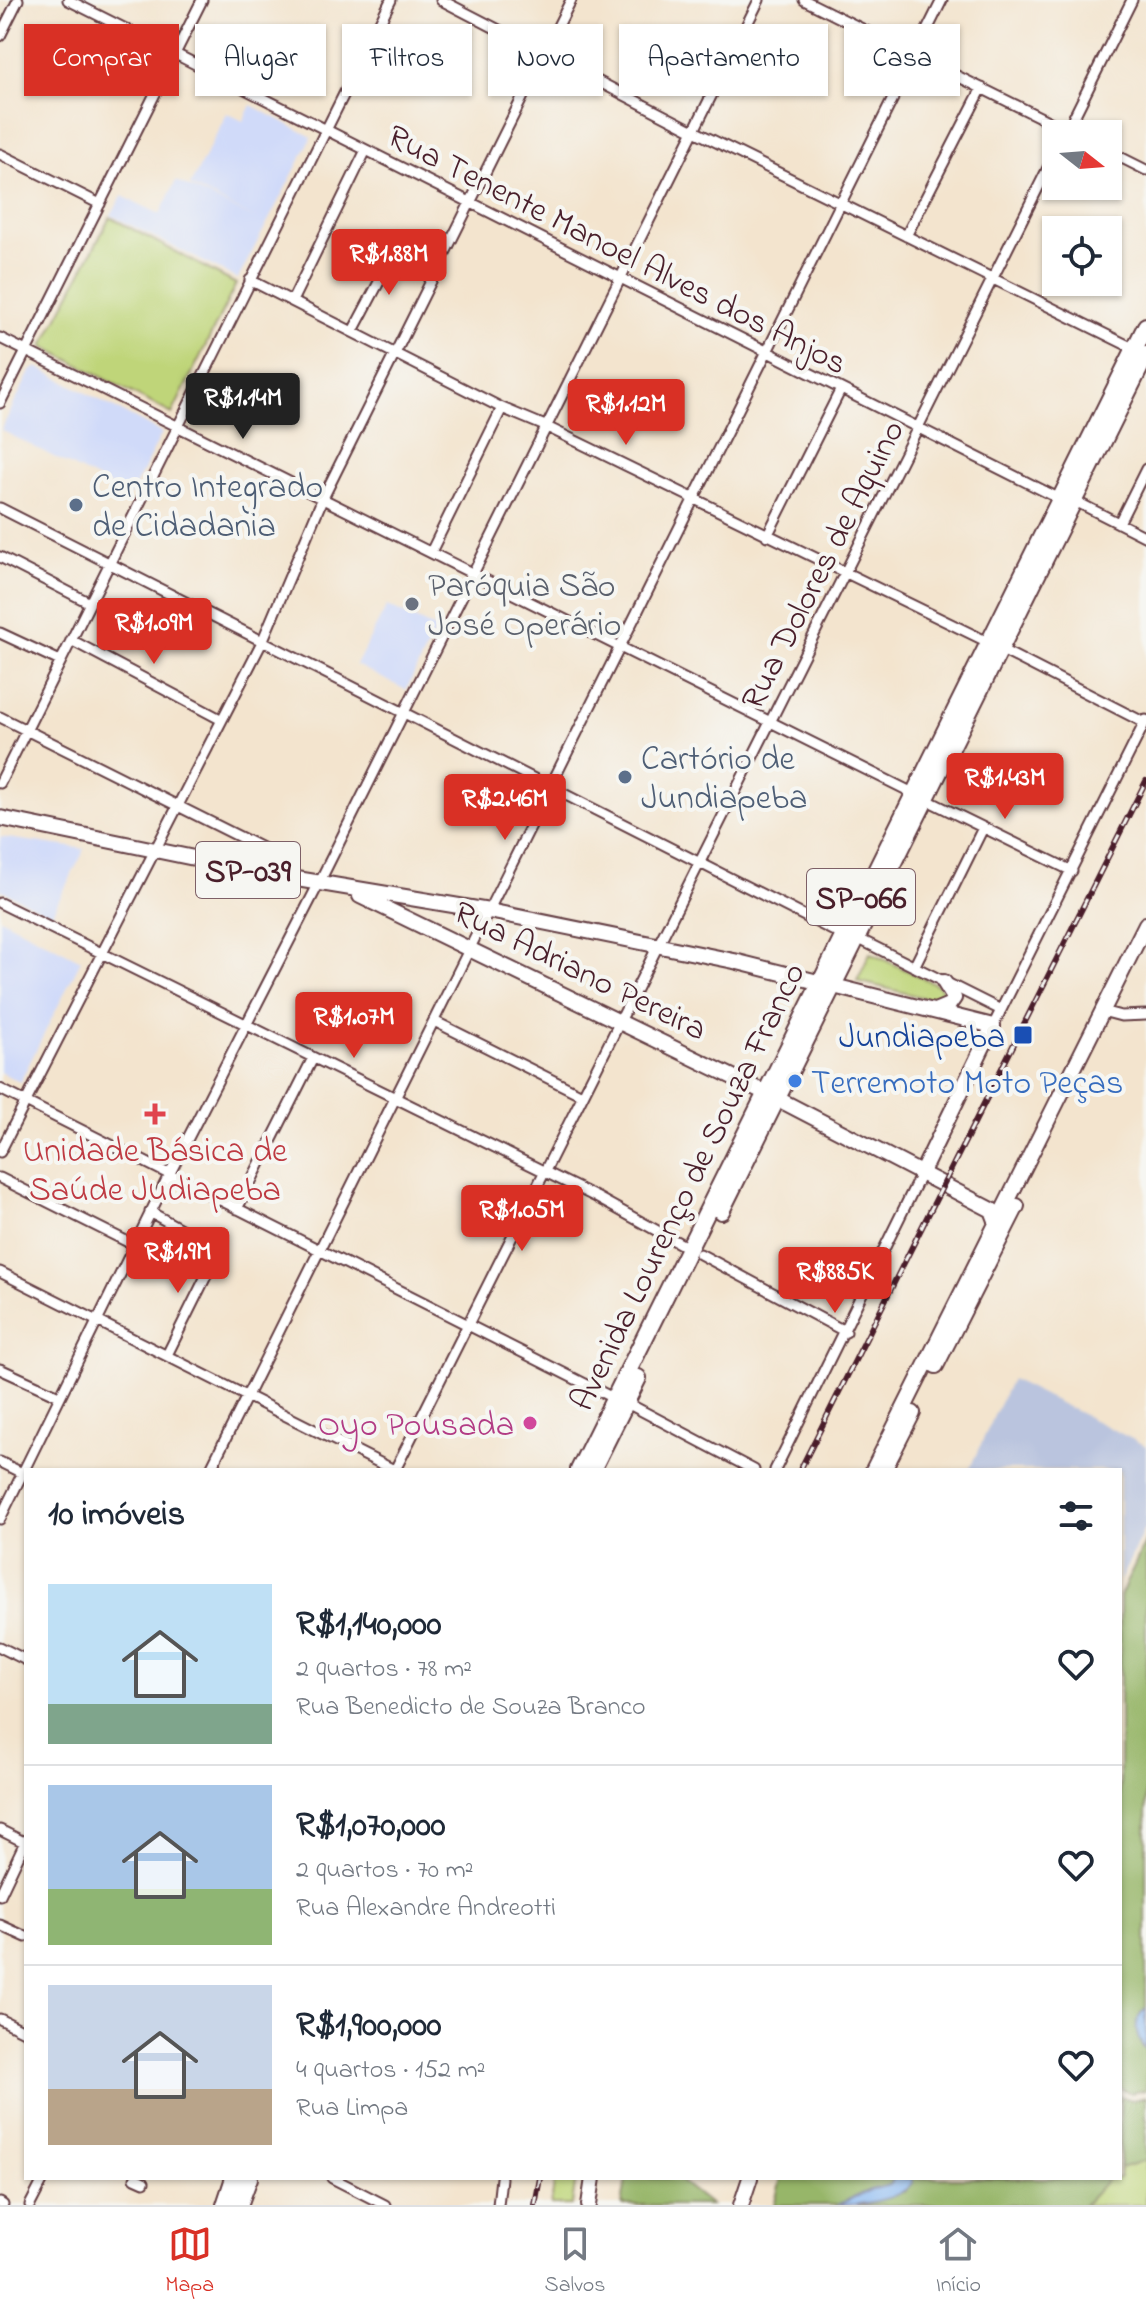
<!DOCTYPE html>
<html lang="pt">
<meta charset="utf-8">
<style>
:root{--surface:#fff;--page:#f2f2f3;--text:#1f2937;--muted:#747a83;--line:#e0e1e3;--accent:#d93025}
body{margin:0;font-family:"Indie Flower",sans-serif;background:var(--page);color:var(--text);height:100vh;display:flex;flex-direction:column;font-size:30px;white-space:nowrap}
*{box-sizing:border-box;margin:0}
p{font-size:26px;color:var(--muted)}
.icon{flex:none;width:44px;height:44px;fill:none;stroke:currentColor;stroke-width:2;stroke-linecap:round;stroke-linejoin:round}
.map{position:relative;flex:1;overflow:hidden}
.sheet{position:absolute;left:24px;top:1468px;width:1098px;height:712px;display:flex;flex-direction:column;background:var(--surface);border-radius:0px;box-shadow:0 2px 6px #0004}
.sheet>*{flex:none}
.banner{position:absolute;left:24px;top:24px;width:1098px;height:72px;display:flex;gap:16px}
.needle{width:52px;rotate:107deg}
.buttons{position:absolute;left:1042px;top:120px;display:grid;gap:16px}
.buttons a{display:grid;place-items:center;width:80px;height:80px;border-radius:0px;background:var(--surface);box-shadow:0 2px 6px #0004;font-size:40px}
.price{position:absolute;translate:-50% -68px;padding:0 18px;border-radius:8px;background:var(--accent);color:#fff;font-size:26px;line-height:52px;filter:drop-shadow(0 2px 4px #0008)}
.price::after{content:'';position:absolute;left:50%;top:48px;width:24px;height:18px;margin-left:-12px;background:inherit;clip-path:polygon(0 0,100% 0,50% 100%)}
.price.current{background:#222;color:#fff}
ul{padding:0;list-style:none}
li{display:flex;align-items:center;gap:24px;height:200px;padding:0 24px}
li+li{border-top:2px solid var(--line)}
li span{display:grid;place-items:center;flex:none;width:224px;height:160px;border-radius:0px;color:#555}
li>.icon{margin-inline-start:auto}
span .icon{width:96px;height:96px;fill:#fffc;stroke-width:1}
li b{font-size:34px}
h2{display:flex;justify-content:space-between;align-items:center;height:96px;padding:0 24px;font-size:34px}
.chip{padding:0 28px;border-radius:0px;background:var(--surface);box-shadow:0 2px 6px #0004;font-size:28px;line-height:72px}
.chip.current{background:var(--accent);color:#fff}
.tabs{display:flex;justify-content:space-around;align-items:center;height:112px;border-top:2px solid var(--line);background:var(--surface);font-size:22px;color:var(--muted)}
.tabs a{display:grid;justify-items:center;gap:4px}
.tabs .current{color:var(--accent)}
.map>svg:first-child{display:block}
.built{fill:#d0daf9}
.industrial{fill:#bac4de}
.green{fill:#bfd579;stroke:#847a52;stroke-width:2}
.forest{fill:#97b669;stroke:#706a4a;stroke-width:2}
.water{fill:#87b8f3;stroke:#686c8f;stroke-width:2}
.lines{fill:none;stroke-linecap:round;stroke-linejoin:round}
.street-casing{stroke:#633d43;stroke-width:13}
.primary-casing{stroke:#633d43;stroke-width:18}
.highway-casing{stroke:#633d43;stroke-width:20}
.street{stroke:#fff;stroke-width:9}
.primary{stroke:#fff;stroke-width:14}
.highway{stroke:#fff;stroke-width:16}
.rail-casing{stroke:#4a1f2b;stroke-width:6}
.rail{stroke:#f6f6f2;stroke-width:3;stroke-dasharray:9;stroke-linecap:butt}
.service-dot{fill:#5c6f8a;stroke:#f6f6f2;stroke-width:3}
.worship-dot{fill:#6b7280;stroke:#f6f6f2;stroke-width:3}
.transit-dot{fill:#1a4fb4;stroke:#f6f6f2;stroke-width:3}
.shop-dot{fill:#3f7fe0;stroke:#f6f6f2;stroke-width:3}
.health-dot{fill:#e0444e;stroke:#f6f6f2;stroke-width:3}
.hotel-dot{fill:#d1479c;stroke:#f6f6f2;stroke-width:3}
.labels{text-anchor:middle;stroke-width:8;stroke-linejoin:round;paint-order:stroke}
.shield{fill:#f6f6f2;stroke:#7e6067;stroke-width:2}
.shield-label{font-size:32px;font-weight:bold;fill:#4a1f2b}
.street-label{font-size:34px;fill:#4a1f2b;stroke:#f6f6f2}
.service-label{font-size:34px;fill:#4e5e75;stroke:#f6f6f2;text-anchor:start}
.worship-label{font-size:34px;fill:#5b616d;stroke:#f6f6f2;text-anchor:start}
.transit-label{font-size:34px;fill:#164399;stroke:#f6f6f2;text-anchor:end}
.shop-label{font-size:34px;fill:#366cbe;stroke:#f6f6f2;text-anchor:start}
.health-label{font-size:34px;fill:#be3a42;stroke:#f6f6f2}
.hotel-label{font-size:34px;fill:#b23c85;stroke:#f6f6f2;text-anchor:end}
</style>
<div class="map">
<svg width="1146" height="2205" viewBox="0 0 1146 2205">
<rect width="100%" height="100%" fill="#f6f6f2"/>
<filter id="ink" filterUnits="userSpaceOnUse"><feTurbulence type="fractalNoise" baseFrequency=".0125" numOctaves="2"/><feDisplacementMap in="SourceGraphic" scale="16" xChannelSelector="R" yChannelSelector="G"/><feConvolveMatrix kernelMatrix="1 2 1 2 8 2 1 2 1" color-interpolation-filters="sRGB"/></filter>
<filter id="wash" filterUnits="userSpaceOnUse"><feTurbulence type="fractalNoise" baseFrequency=".006" numOctaves="4" result="noise"/><feDisplacementMap in="SourceGraphic" scale="32" xChannelSelector="R" yChannelSelector="G"/><feGaussianBlur stdDeviation="1.8" result="paint"/><feColorMatrix in="noise" values="0 0 0 0 0 0 0 0 0 0 0 0 0 0 0 0 0 1.4 0 .05"/><feComposite in="paint" operator="in"/></filter>
<g filter="url(#wash)">
<rect width="100%" height="100%" fill="#f3e4ce"/>
<path class="built" d="M251 105 312 137 238 279 111 215 122 196 160 214 176 181 258 220 190 186 227 113 243 121Z
M37 367 162 433 130 496 1 430 30 372Z
M387 606 436 629 406 690 356 665Z
M0 837 85 849 51 915 0 889Z
M0 918 81 960 20 1082 0 1072Z"/>
<path class="industrial" d="M1011 1379 1146 1446V1525L1120 1581V1470H969Z"/>
<path class="green" d="M110 217 236 284 172 414 43 346Z
M870 953 938 985 947 994 946 999 937 1001 857 981Z
M1146 2160V2205H1084L1109 2178H1120V2168Z
M555 2178H576L572 2205H551Z"/>
<path class="forest" d="M1146 1540V2009L1141 2013 1142 2046 1146 2049V2090L1131 2093 1120 2088V1596Z
M1120 2096 1132 2100 1146 2097V2160L1120 2168Z
M626 2178H677L711 2205H622Z
M781 2178H894L890 2185 870 2190 837 2205H774Z
M912 2178H1109L1084 2205H857L906 2191Z"/>
<path class="water" d="M1146 2009V2049C1134 2038 1133 2019 1146 2009Z
M894 2178H912V2183C899 2201 859 2205 837 2205L870 2190 890 2185Z"/>
</g>
<g filter="url(#ink)">
<g class="lines">
<defs>
<path id="street" d="M68 0 1060 499
M441 0 694 131 1135 349
M804 0 1074 134
M0 36 18 0
M1066 133 1132 0
M1108 151 1146 170
M0 154 100 204
M906 236 982 88
M250 280 502 408 545 426 988 642
M292 301 366 150
M353 331 397 248
M0 338 913 793
M0 403 202 0
M1073 500 1146 537
M0 508 842 935
M1119 523 1146 469
M767 536 841 389
M431 552 502 408
M0 557 90 603
M0 633 60 661
M71 640 222 720
M1000 649 1145 723
M0 717 274 854 290 864 291 878
M0 783 391 0
M925 799 1072 871
M0 903 596 1197 690 1249
M857 938 1001 1010
M914 967 983 828
M1102 1011 1121 1016 1146 1015
M436 1022 582 1095
M993 1026 1146 720
M0 1089 615 1399
M0 1152 262 642 322 500 571 0
M0 1178 134 1245
M237 1209 313 1058
M150 1212 219 1250 167 1355
M700 1254 846 1332
M0 1272 394 1470
M0 1369 59 1396
M627 1403 754 1470
M0 1462 26 1475
M210 1470 942 0
M395 1470 1056 152
M775 1470 921 1174
M0 1519 169 1175 319 883 759 0
M0 1647 26 1660
M0 1830 26 1843
M0 1895 26 1840
M0 1925 26 1937
M0 2019 26 2032
M135 2178 144 2182
M332 2178 385 2205
M0 2203 3 2205
M30 2205 44 2178
M498 2205 501 2178"/>
<path id="primary" d="M0 818 291 878 489 911 734 961 993 1026 921 1174
M360 896 776 1098 992 1210 997 1223
M937 1010 949 1005 954 998 944 982
M936 1366 1017 1206
M873 1470 1146 924
M884 1470 913 1413
M589 2205 593 2178
M741 2205 750 2178"/>
<path id="highway" d="M721 1211 1146 355
M579 1470 1146 326
M592 1470 638 1378
M225 2205 234 2178
M239 2205 249 2178"/>
</defs>
<use href="#street" class="street-casing"/>
<use href="#primary" class="primary-casing"/>
<use href="#highway" class="highway-casing"/>
<use href="#street" class="street"/>
<use href="#primary" class="primary"/>
<use href="#highway" class="highway"/>
<defs>
<path id="rail" d="M800 1470 1146 781
M535 2205 540 2178"/>
</defs>
<use href="#rail" class="rail-casing"/>
<use href="#rail" class="rail"/>
</g>
</g>
<g class="service-dot">
<circle cx="76" cy="505" r="8"/>
<circle cx="625" cy="777" r="8"/>
</g>
<circle class="worship-dot" cx="412" cy="604" r="8"/>
<rect class="transit-dot" x="1013" y="1025" width="20" height="20" rx="4"/>
<circle class="shop-dot" cx="795" cy="1081" r="8"/>
<path class="health-dot" d="M151 1102h8v8h8v8h-8v8h-8v-8h-8v-8h8z"/>
<circle class="hotel-dot" cx="530" cy="1423" r="8"/>
<g class="labels">
<g class="shield">
<rect x="196" y="842" width="104" height="56" rx="6"/>
<rect x="807" y="869" width="108" height="56" rx="6"/>
</g>
<g class="shield-label">
<text x="248" y="881">SP-039</text>
<text x="861" y="908">SP-066</text>
</g>
<g class="street-label">
<text transform="translate(618 248) rotate(27)" y="12">Rua Tenente Manoel Alves dos Anjos</text>
<text transform="translate(821 564) rotate(-63)" y="12">Rua Dolores de Aquino</text>
<text transform="translate(581 969) rotate(26)" y="12">Rua Adriano Pereira</text>
<text transform="translate(686 1186) rotate(-64)" y="12">Avenida Lourenço de Souza Franco</text>
</g>
<g class="service-label">
<text x="92" y="497">Centro Integrado<tspan x="92" dy="39">de Cidadania</tspan></text>
<text x="641" y="769">Cartório de<tspan x="641" dy="39">Jundiapeba</tspan></text>
</g>
<g class="worship-label">
<text x="428" y="596">Paróquia São<tspan x="428" dy="39">José Operário</tspan></text>
</g>
<g class="transit-label">
<text x="1005" y="1047">Jundiapeba</text>
</g>
<g class="shop-label">
<text x="811" y="1093">Terremoto Moto Peças</text>
</g>
<g class="health-label">
<text x="155" y="1161">Unidade Básica de<tspan x="155" dy="39">Saúde Judiapeba</tspan></text>
</g>
<g class="hotel-label">
<text x="514" y="1435">Oyo Pousada</text>
</g>
</g>
</svg>
<div class="buttons">
<a><svg class="needle" viewBox="-14 -14 28 28"><path d="M0-13l5 13h-10z" fill="#e53935"/><path d="M0 13l5-13h-10z" fill="#747a83"/></svg></a>
<a><svg class="icon" aria-label="locate" viewBox="0 0 24 24"><circle cx="12" cy="12" r="6"/><path d="M12 2v4M12 18v4M2 12h4M18 12h4"/></svg></a>
</div>
<b class="price" style="left:389px;top:297px">R$1.88M</b>
<b class="price current" style="left:243px;top:441px">R$1.14M</b>
<b class="price" style="left:626px;top:447px">R$1.12M</b>
<b class="price" style="left:154px;top:666px">R$1.09M</b>
<b class="price" style="left:1005px;top:821px">R$1.43M</b>
<b class="price" style="left:505px;top:842px">R$2.46M</b>
<b class="price" style="left:354px;top:1060px">R$1.07M</b>
<b class="price" style="left:522px;top:1253px">R$1.05M</b>
<b class="price" style="left:178px;top:1295px">R$1.9M</b>
<b class="price" style="left:835px;top:1315px">R$885K</b>
<div class="banner">
<a class="chip current">Comprar</a>
<a class="chip">Alugar</a>
<a class="chip">Filtros</a>
<a class="chip">Novo</a>
<a class="chip">Apartamento</a>
<a class="chip">Casa</a>
</div>
<section class="sheet">
<h2>10 imóveis<svg class="icon" aria-label="filters" viewBox="0 0 24 24"><path d="M4 7h16M4 17h16"/><circle cx="9" cy="7" r="2"/><circle cx="15" cy="17" r="2"/></svg></h2>
<ul>
<li><span style="background:linear-gradient(#bfe0f5 75%,#7fa58c 0)"><svg class="icon" aria-label="home" viewBox="0 0 24 24"><path d="M3 11l9-7 9 7M6 9v11h12V9"/></svg></span><div><b>R$1,140,000</b><p>2 quartos · 78 m²</p><p>Rua Benedicto de Souza Branco</p></div><svg class="icon" aria-label="heart" viewBox="0 0 24 24"><path d="M12 20l-8-8c-3-5 5-10 8-4 3-6 11-1 8 4z"/></svg></li>
<li><span style="background:linear-gradient(#a9c7e8 65%,#8fb573 0)"><svg class="icon" aria-label="home" viewBox="0 0 24 24"><path d="M3 11l9-7 9 7M6 9v11h12V9"/></svg></span><div><b>R$1,070,000</b><p>2 quartos · 70 m²</p><p>Rua Alexandre Andreotti</p></div><svg class="icon" aria-label="heart" viewBox="0 0 24 24"><path d="M12 20l-8-8c-3-5 5-10 8-4 3-6 11-1 8 4z"/></svg></li>
<li><span style="background:linear-gradient(#c9d6e8 65%,#b9a48a 0)"><svg class="icon" aria-label="home" viewBox="0 0 24 24"><path d="M3 11l9-7 9 7M6 9v11h12V9"/></svg></span><div><b>R$1,900,000</b><p>4 quartos · 152 m²</p><p>Rua Limpa</p></div><svg class="icon" aria-label="heart" viewBox="0 0 24 24"><path d="M12 20l-8-8c-3-5 5-10 8-4 3-6 11-1 8 4z"/></svg></li>
</ul>
</section>
</div>
<nav class="tabs">
<a class="current"><svg class="icon" aria-label="map" viewBox="0 0 24 24"><path d="M3 6l6-2 6 2 6-2v14l-6 2-6-2-6 2zM9 4v14M15 6v14"/></svg>Mapa</a>
<a><svg class="icon" aria-label="saved" viewBox="0 0 24 24"><path d="M7 4h10v16l-5-4-5 4z"/></svg>Salvos</a>
<a><svg class="icon" aria-label="home" viewBox="0 0 24 24"><path d="M3 11l9-7 9 7M6 9v11h12V9"/></svg>Início</a>
</nav>
